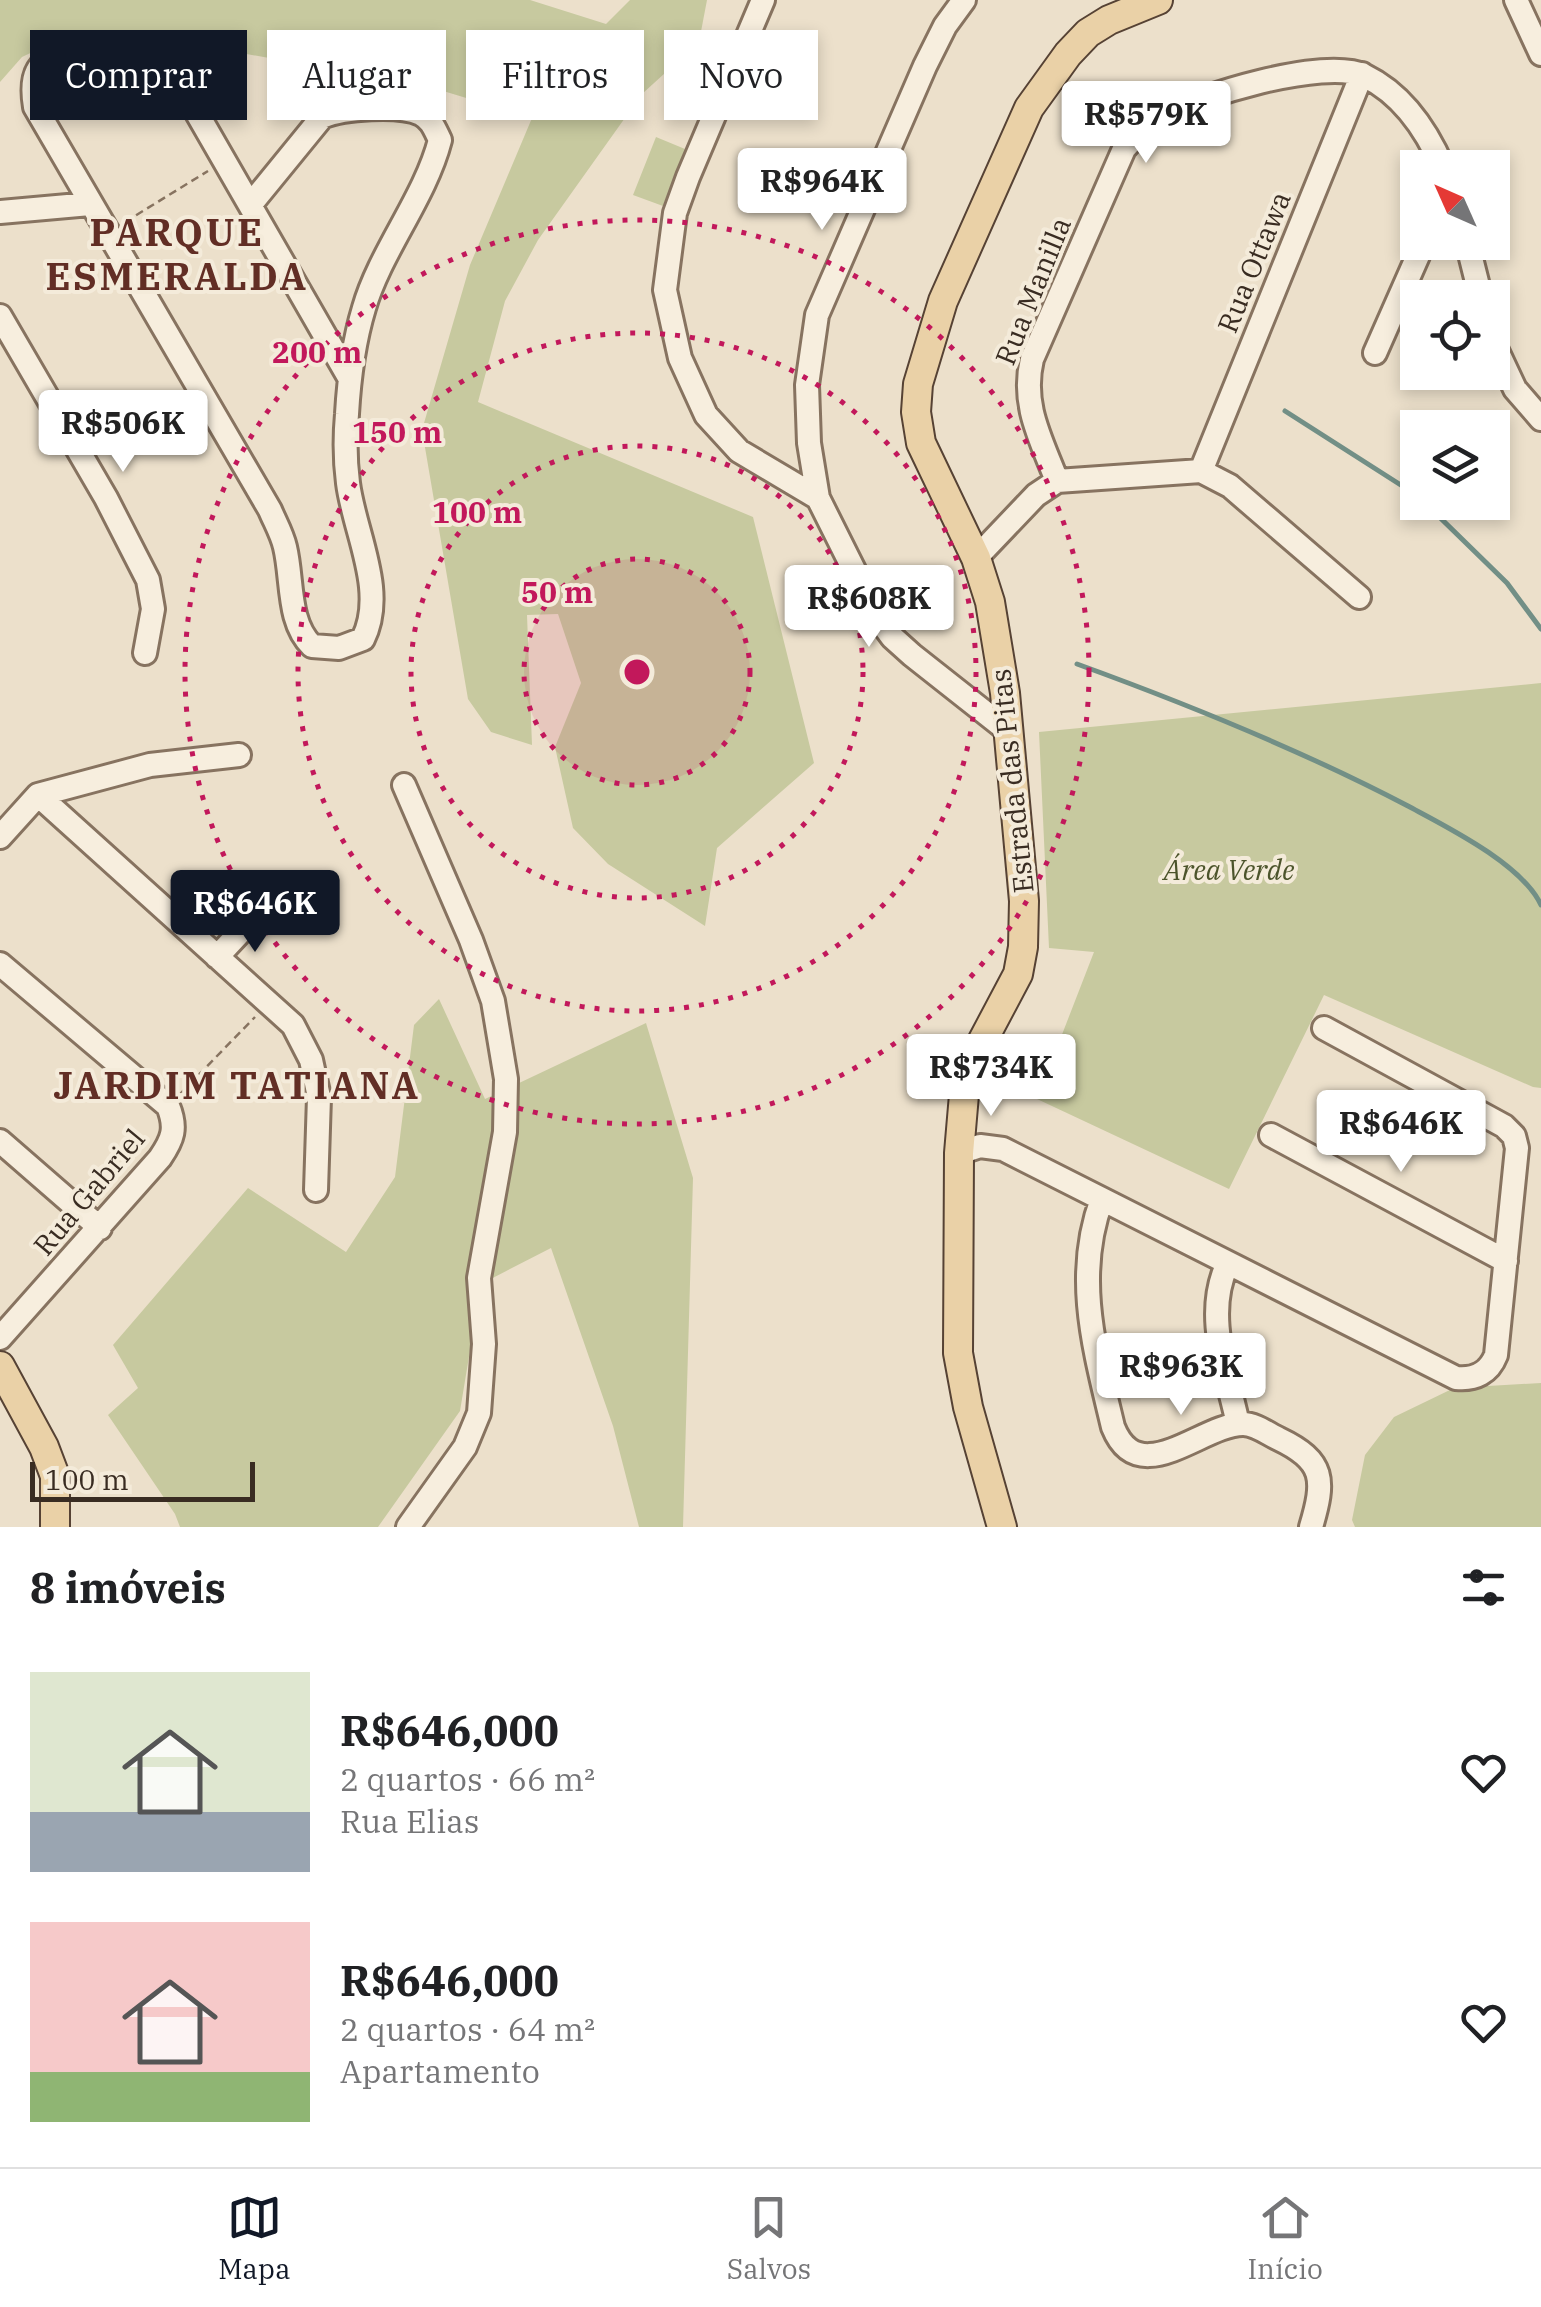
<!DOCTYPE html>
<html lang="pt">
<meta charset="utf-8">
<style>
:root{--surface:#fff;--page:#f2f2f2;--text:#202124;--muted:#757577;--line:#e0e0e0;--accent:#111827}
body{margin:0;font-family:"IBM Plex Serif",serif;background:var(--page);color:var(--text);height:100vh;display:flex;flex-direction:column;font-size:38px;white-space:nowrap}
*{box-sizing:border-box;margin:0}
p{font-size:32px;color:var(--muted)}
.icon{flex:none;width:55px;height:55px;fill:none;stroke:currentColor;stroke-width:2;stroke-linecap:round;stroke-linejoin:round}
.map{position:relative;height:1527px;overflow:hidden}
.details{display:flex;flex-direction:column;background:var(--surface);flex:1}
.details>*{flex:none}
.guide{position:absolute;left:30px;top:30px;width:1000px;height:90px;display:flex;gap:20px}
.needle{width:65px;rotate:315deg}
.buttons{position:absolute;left:1400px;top:150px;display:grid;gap:20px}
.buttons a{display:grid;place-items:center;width:110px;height:110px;border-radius:0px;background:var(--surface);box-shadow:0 5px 15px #0003;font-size:50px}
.scale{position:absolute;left:30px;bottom:25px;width:225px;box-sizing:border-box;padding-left:10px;border:5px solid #392c22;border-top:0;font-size:28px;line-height:35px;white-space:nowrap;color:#392c22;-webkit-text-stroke:8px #f4ebda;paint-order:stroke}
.price{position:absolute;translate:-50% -85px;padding:0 22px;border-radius:10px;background:#fff;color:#222;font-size:32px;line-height:65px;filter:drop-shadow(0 2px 5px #0008)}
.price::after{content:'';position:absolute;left:50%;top:60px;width:30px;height:22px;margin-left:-15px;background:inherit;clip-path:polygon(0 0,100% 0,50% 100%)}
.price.active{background:var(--accent);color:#fff}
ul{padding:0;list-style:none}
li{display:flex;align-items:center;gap:30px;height:250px;padding:0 30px}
li span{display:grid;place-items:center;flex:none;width:280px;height:200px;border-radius:0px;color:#555}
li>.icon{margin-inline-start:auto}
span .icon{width:120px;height:120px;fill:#fffc;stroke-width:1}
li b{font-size:42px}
h2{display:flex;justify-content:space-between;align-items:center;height:120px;padding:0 30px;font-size:42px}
.tag{padding:0 35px;border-radius:0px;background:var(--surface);box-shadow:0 5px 15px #0003;font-size:35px;line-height:90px}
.tag.active{background:var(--accent);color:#fff}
.dock{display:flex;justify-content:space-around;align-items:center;height:140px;border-top:2px solid var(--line);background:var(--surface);font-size:28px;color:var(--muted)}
.dock a{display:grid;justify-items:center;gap:5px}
.dock .active{color:var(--accent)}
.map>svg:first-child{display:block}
.green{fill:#c7c99f}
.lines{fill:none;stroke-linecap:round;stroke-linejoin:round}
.stream{stroke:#728f86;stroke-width:5}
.minor-casing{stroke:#877360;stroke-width:28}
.major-casing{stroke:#564234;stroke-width:32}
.path{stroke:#877360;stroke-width:2.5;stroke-dasharray:8 5;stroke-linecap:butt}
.minor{stroke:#f7eede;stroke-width:22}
.major{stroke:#ead1a7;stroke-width:28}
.ring{fill:none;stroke:#c2185b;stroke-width:5;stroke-dasharray:5 10}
.labels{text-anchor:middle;stroke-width:8;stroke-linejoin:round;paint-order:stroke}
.street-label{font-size:28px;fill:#392c22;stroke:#f4ebda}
.park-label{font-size:28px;font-style:italic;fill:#4c542b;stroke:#f4ebda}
.district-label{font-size:38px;font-weight:bold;letter-spacing:2.5px;fill:#622e25;stroke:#f4ebda}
.centre{fill:#c2185b;stroke:#f4ebda;stroke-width:5}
.ring-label{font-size:30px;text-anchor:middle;font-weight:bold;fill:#c2185b;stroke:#f4ebda;stroke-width:8;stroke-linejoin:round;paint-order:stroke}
</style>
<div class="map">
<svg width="1541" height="1527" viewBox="0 0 1541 1527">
<rect width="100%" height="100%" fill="#ece0cb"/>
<path class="green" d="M0 0H530L606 24 630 0H707L699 42 642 94 538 240 505 301 478 402 753 517 814 763 717 848 705 926 608 864 573 828 555 747 581 683 558 614 527 615 532 745 491 732 468 699 422 430 470 265 532 118 430 87 180 42 62 38 22 57 0 82Z
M656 137 685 149 663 206 633 195Z
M1541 683V1088L1533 1087 1324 995 1229 1189 1037 1099 1094 952 1049 948 1039 732Z
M439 999 485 1099 646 1023 693 1178 683 1527H639L613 1426 551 1248 481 1284 460 1411 378 1527H180L175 1514 108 1415 138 1388 113 1345 248 1188 346 1252 395 1177 414 1025Z
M1541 1383V1527H1355L1352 1520 1365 1455 1394 1417 1454 1388Z"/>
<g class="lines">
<path class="stream" d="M1285 411 1418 496
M1424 502 1507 583 1541 629
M1077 664C1190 705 1301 750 1408 806 1447 827 1522 864 1541 905"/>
<defs>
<path id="minor" d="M763 0 688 177 675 213 665 290 680 358 706 415 739 451 818 498
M964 0 945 26 925 66 817 315 807 385 809 443 818 498 878 618 892 637 912 655 1007 730
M1516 0 1541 54
M251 204 322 117C343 108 399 104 421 114 432 120 435 130 440 140 425 198 380 252 364 308 354 341 349 379 347 414 345 436 345 460 348 483 354 532 387 591 363 639L339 648 312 646C287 622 293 580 285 547 282 534 275 522 270 510L35 107C32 89 31 67 51 59 67 54 143 63 160 69 168 71 173 77 179 82L350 379
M0 212 90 204
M1467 242 1481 298
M0 316 106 498 148 580 153 609 145 653
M1492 340 1515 389 1541 419
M1375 353 1424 242
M1201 471 1362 74
M1057 481C1041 439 1021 405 1032 359L1124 149C1134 138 1144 126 1158 118 1197 96 1324 57 1365 76 1402 94 1427 131 1443 168
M976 558 1036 495 1057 481 1201 471 1230 486 1359 597
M404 785 471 940 493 1001 506 1079 505 1132 479 1278 484 1344 479 1413 465 1447 408 1527
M38 795 293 1025 311 1060 319 1097 316 1190
M0 837 38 795 150 765 239 755
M217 957 258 913
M0 964 168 1106C177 1128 173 1139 160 1158L0 1338
M1271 1135 1506 1261
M0 1141 100 1228
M959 1153 980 1146 1003 1149 1456 1378C1475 1380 1489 1373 1496 1355L1517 1148 1514 1136 1504 1126 1324 1028
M1102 1199C1073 1276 1095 1351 1113 1427 1139 1492 1202 1424 1243 1424 1256 1424 1268 1434 1279 1439 1325 1461 1325 1480 1311 1527
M1228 1263C1203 1314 1227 1372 1238 1424"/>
<path id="major" d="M0 1366 44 1447 55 1476V1527
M1002 1527 968 1407 958 1353 959 1153 965 1083 973 1059 1018 974 1023 947 1024 901 1005 693 990 602 976 558 921 443 916 412 918 384 943 301 1029 108 1068 54 1088 33 1109 20 1158 0"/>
</defs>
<use href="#minor" class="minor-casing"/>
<use href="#major" class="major-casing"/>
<path class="path" d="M125 222 208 171
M180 1094 255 1017"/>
<use href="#minor" class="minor"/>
<use href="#major" class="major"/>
</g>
<circle cx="637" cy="672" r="113" fill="#c2185b" fill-opacity=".12"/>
<g class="ring">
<circle cx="637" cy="672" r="113"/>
<circle cx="637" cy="672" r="226"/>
<circle cx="637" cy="672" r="339"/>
<circle cx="637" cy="672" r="452"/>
</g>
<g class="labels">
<g class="street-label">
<text transform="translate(1254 262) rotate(-68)" y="10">Rua Ottawa</text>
<text transform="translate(1033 291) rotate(-68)" y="10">Rua Manilla</text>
<text transform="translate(1012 781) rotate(-96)" y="10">Estrada das Pitas</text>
<text transform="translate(89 1192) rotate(-50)" y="10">Rua Gabriel</text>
</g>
<g class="park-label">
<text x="1229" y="880">Área Verde</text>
</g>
<g class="district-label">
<text x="177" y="246">PARQUE<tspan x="177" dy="44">ESMERALDA</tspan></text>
<text x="237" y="1099">JARDIM TATIANA</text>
</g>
</g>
<circle cx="637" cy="672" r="15" class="centre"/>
<g class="ring-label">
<text x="317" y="363">200 m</text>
<text x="397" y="443">150 m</text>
<text x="477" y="523">100 m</text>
<text x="557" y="603">50 m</text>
</g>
</svg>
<div class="buttons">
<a><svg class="needle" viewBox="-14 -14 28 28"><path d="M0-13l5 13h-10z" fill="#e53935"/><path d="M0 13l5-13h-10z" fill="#757577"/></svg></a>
<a><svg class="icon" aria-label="locate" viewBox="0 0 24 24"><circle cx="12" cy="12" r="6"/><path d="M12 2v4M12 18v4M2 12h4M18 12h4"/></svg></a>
<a><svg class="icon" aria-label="layers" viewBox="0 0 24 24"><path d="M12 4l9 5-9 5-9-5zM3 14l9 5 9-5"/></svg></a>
</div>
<div class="scale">100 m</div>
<b class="price" style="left:1146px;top:166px">R$579K</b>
<b class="price" style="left:822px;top:233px">R$964K</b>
<b class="price" style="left:123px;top:475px">R$506K</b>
<b class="price" style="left:869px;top:650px">R$608K</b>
<b class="price active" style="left:255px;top:955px">R$646K</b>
<b class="price" style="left:991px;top:1119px">R$734K</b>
<b class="price" style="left:1401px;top:1175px">R$646K</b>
<b class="price" style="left:1181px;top:1418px">R$963K</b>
<div class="guide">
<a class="tag active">Comprar</a>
<a class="tag">Alugar</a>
<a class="tag">Filtros</a>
<a class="tag">Novo</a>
</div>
</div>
<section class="details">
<h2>8 imóveis<svg class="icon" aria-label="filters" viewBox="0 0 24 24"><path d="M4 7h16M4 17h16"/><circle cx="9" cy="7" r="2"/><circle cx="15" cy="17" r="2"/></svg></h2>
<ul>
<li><span style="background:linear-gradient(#dfe7d0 70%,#9aa5b1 0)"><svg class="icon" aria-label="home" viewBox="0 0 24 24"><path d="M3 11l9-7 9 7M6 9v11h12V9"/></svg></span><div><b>R$646,000</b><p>2 quartos · 66 m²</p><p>Rua Elias</p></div><svg class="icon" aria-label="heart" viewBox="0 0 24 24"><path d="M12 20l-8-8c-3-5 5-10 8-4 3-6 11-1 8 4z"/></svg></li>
<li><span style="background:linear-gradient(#f6c9c9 75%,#8fb573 0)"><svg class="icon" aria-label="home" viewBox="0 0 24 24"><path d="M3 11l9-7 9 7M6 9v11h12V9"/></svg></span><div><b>R$646,000</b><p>2 quartos · 64 m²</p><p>Apartamento</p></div><svg class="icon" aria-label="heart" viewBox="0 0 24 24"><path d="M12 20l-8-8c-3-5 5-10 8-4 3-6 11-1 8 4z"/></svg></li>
</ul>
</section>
<nav class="dock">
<a class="active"><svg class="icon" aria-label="map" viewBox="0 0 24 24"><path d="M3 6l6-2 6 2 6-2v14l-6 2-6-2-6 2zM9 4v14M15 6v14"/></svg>Mapa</a>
<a><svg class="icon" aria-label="saved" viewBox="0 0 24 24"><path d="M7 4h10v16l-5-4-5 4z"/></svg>Salvos</a>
<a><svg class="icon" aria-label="home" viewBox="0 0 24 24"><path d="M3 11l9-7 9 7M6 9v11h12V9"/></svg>Início</a>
</nav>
